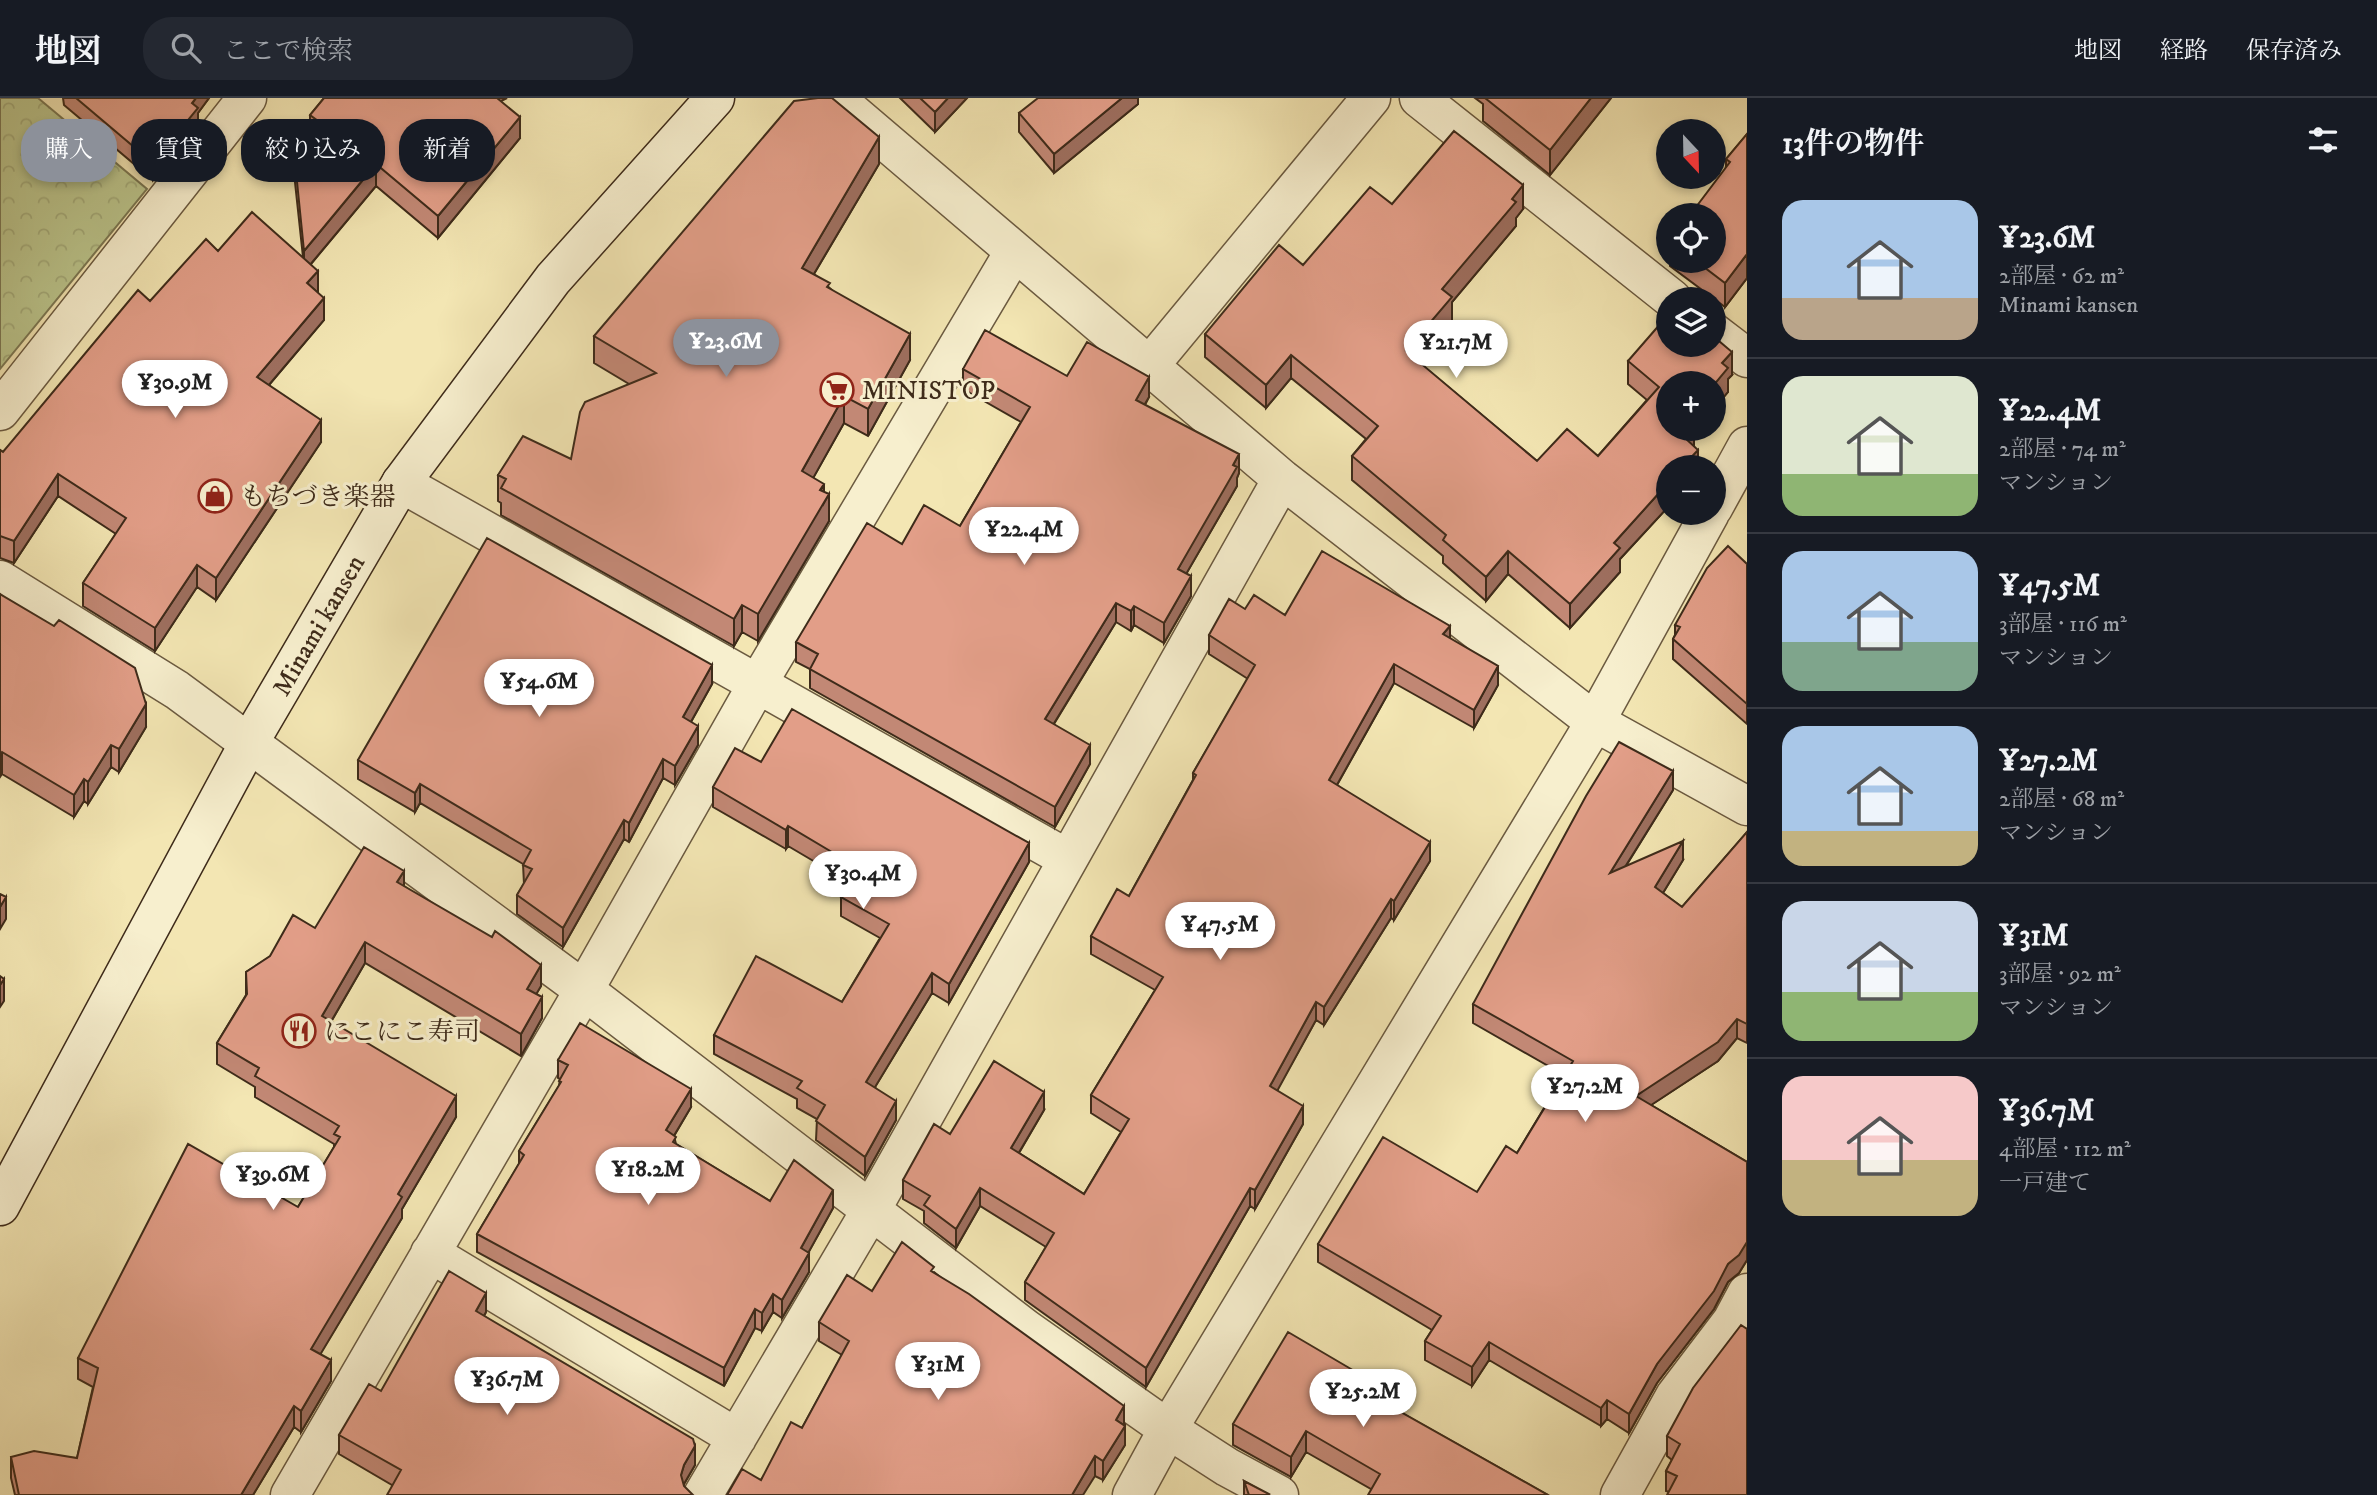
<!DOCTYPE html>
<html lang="ja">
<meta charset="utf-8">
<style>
:root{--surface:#171b24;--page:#242831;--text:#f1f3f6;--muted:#9ea1a6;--line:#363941;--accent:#8c9099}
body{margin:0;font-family:"IM FELL DW Pica","Noto Serif JP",serif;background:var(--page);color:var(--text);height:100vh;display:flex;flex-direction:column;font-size:26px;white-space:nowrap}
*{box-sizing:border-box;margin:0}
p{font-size:23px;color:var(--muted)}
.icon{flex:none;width:38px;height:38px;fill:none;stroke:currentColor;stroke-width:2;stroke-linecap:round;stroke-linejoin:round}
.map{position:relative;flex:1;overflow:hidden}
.details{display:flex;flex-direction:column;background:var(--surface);width:630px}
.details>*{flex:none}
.guide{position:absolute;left:21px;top:21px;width:665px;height:63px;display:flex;gap:14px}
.needle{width:46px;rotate:158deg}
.controls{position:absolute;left:1656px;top:21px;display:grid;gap:14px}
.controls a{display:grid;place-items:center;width:70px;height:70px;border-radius:50%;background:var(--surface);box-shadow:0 4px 10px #0003;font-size:35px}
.price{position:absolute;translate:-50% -60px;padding:0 16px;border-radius:24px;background:#fff;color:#222;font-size:23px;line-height:46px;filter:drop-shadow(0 2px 4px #0008)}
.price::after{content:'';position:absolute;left:50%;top:42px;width:21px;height:16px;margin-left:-10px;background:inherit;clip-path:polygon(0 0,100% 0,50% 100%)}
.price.on{background:var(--accent);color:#fff}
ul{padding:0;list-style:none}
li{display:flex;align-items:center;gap:21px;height:175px;padding:0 35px}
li+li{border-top:2px solid var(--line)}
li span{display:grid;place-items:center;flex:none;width:196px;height:140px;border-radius:21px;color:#555}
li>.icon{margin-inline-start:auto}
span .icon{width:84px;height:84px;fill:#fffc;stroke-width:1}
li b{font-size:30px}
h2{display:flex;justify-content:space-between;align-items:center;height:84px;padding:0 35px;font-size:30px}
.pill{padding:0 24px;border-radius:28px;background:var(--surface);box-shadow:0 4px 10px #0003;font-size:24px;line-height:63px}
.pill.on{background:var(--accent);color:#fff}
header{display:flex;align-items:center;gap:42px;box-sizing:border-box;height:98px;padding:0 35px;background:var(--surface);border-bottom:2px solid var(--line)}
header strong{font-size:33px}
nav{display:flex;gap:38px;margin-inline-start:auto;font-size:24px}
.search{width:490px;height:63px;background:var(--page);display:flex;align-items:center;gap:18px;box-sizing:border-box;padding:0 24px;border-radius:28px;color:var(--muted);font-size:26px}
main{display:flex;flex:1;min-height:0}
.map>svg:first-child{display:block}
.park{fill:url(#park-crowns);stroke:#7c7853;stroke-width:2}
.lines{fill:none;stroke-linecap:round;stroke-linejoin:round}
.minor-casing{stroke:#6b5a40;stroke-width:41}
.secondary-casing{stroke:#3e2b1a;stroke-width:41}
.minor{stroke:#f7efce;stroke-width:38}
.secondary{stroke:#f7efce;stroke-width:38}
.wall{fill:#c28875;stroke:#3e2b1a;stroke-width:2}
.shaded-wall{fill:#9e6f5f;stroke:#3e2b1a;stroke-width:2}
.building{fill:#e29e88;stroke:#3e2b1a;stroke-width:2}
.labels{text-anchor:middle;stroke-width:6;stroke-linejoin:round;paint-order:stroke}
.poi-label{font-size:26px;fill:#3e2b1a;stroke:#f7efce;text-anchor:start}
.street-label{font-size:26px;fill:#3e2b1a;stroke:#f7efce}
</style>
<header>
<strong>地図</strong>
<div class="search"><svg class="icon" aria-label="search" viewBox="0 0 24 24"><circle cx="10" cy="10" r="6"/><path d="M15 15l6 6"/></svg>ここで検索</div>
<nav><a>地図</a><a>経路</a><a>保存済み</a></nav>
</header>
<main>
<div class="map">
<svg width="1747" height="1397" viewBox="0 0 1747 1397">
<defs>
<pattern id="park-crowns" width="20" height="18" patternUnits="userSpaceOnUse" patternTransform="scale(1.75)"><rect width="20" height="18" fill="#bbc58c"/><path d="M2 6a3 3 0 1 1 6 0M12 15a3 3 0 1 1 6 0" fill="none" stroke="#a2a978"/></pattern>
</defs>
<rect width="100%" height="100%" fill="#f3e6b3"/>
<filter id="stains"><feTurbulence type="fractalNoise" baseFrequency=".00286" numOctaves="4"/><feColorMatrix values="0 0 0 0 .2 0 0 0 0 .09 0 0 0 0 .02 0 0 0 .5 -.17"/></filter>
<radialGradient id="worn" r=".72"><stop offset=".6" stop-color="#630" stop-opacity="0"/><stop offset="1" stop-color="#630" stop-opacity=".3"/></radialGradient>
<path class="park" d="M0 0H38L147 91 0 271Z"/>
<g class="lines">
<defs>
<path id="minor" d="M835 0 1282 381 1595 624 1747 708
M1419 0 1672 201
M1713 234 1747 260
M1150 267 1371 0
M0 313 247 0
M401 385 1068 761
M1713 410 1747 348
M0 482 177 592 584 892 1026 1231 1168 1331 1227 1369 1279 1397
M430 1155 737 1340
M290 1397 584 892 758 585 1014 154
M703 1397 871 1112 1282 381
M1132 1397 1168 1331 1595 624 1710 415
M1620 1397 1675 1298 1732 1223 1747 1195"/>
<path id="secondary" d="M0 1108 249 645 401 385 553 181 715 0"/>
</defs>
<use href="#minor" class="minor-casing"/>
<use href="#secondary" class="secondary-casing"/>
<use href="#minor" class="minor"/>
<use href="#secondary" class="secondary"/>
</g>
<path class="wall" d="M63 0H209L198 15V27L153 82 64 7Z
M324 0H507L501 3 520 40 438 140 376 88 311 166 324 222 269 287 321 344 216 502 197 489 155 553 83 508V485L116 436 58 398 14 465 0 460V352L3 354 150 203 218 153 303 159 294 75V54L310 33V17Z
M900 0H967L935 34Z
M1138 0V6L1054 75 1019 34V15Z
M1475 0H1611L1550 77 1483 23V6Z
M1747 36V180L1725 209 1670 168V163H1713L1726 68V61Z
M879 66 814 176 910 262 868 338 844 325 813 380 824 394 829 423 758 543 742 534 734 548 501 417V405L498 403V377L571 361 629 286 594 265V238Z
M1392 106 1523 111 1516 120V128L1452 204V222L1417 263 1537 363 1598 358 1647 302 1628 286V263L1732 277 1728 281V294L1694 334V348L1698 369H1668V409L1620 461V474L1570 530 1508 476 1486 503 1443 465V458L1352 382V358L1366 341 1291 280 1266 310 1205 259V236L1303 167Z
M963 271 1067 278 1149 299 1145 307 1239 375 1237 380V388L1186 476 1191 498 1164 545 1134 527 1131 533 1116 524 1054 626 1090 666 1055 729 810 590V571L796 564V544L902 446 960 428 1021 324 963 291Z
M1747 466V626L1673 561V541L1675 537V527Z
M0 496 146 629 119 674 111 669 88 706 84 703 74 719 2 676Z
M1245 511 1450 540 1498 587 1474 630 1394 585 1337 687 1430 763 1394 822 1391 820 1324 927 1316 922 1277 992 1303 1026 1255 1111 1250 1108 1146 1289 1025 1202V1184L1046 1149 980 1108 956 1150 924 1125V1113L903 1101V1082L950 1036 1044 1012 1019 1055 1084 1096 1121 1034 1091 1015V997L1155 892 1091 856V838L1129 798 1193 682V675L1248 581 1209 556V537Z
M712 586 691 624 698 647 675 687 663 680 629 744 624 741 563 849 517 816V797L524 786 523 766 420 705 415 714 358 681V662Z
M761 664 1029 764 949 905 932 895 875 989 896 1022 865 1078 816 1042 817 1021 797 1010V1001L714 956V937L842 904 880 840 841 818V799L849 784 788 748 786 751 713 709V689Z
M1673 692 1626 768 1683 762 1663 795 1682 809 1747 734V945L1737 940 1718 963 1651 1007 1747 1064V1162L1739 1175 1728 1184 1714 1211 1657 1285 1629 1335 1607 1321 1601 1328 1489 1262 1472 1288 1425 1262V1243L1432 1232 1318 1164V1146L1477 1094 1517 1055 1564 977 1473 925V906Z
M404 788 541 888 536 896 542 920 521 958 365 865 331 924 456 1019 402 1111V1120L320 1256 331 1283 301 1334 294 1329 253 1397H15L11 1380V1359L77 1360 93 1289 78 1281V1260L298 1109 334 1049V1046L255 999V989L217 966V945L246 897V874L315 830Z
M558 962 691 1009 674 1038 676 1046 770 1103 833 1110 808 1155 809 1174 782 1220 773 1214 762 1233 755 1230 724 1288 477 1154V1136L519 1066V1053L559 988 560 981 558 980Z
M934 1174 1124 1327 1125 1347 1103 1382 1095 1378 761 1382 802 1330 842 1257 819 1243V1224L872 1193Z
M486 1214 484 1218 695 1367 684 1386 392 1387 339 1356V1337L381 1293Z
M1747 1231V1397L1669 1394 1666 1393V1373L1672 1362 1667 1358V1338Z
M1368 1296 1548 1397 1371 1391 1306 1354 1291 1379 1233 1347V1326Z
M1244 1383 1269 1397H1244Z"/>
<path class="shaded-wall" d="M196 0H209L198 15V27L153 82V65Z
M948 0H967L935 34V14Z
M1122 0H1138V6L1054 75V56Z
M1591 0H1611L1550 77V52Z
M520 19V40L438 140V118Z
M879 39V66L802 196V170Z
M376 66V88L304 174V153Z
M1523 87V111L1516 120V128L1452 204V222L1406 277V253L1442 191Z
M1747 156V180L1725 209V185Z
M318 173V195L307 185Z
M324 200V222L257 301V279Z
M910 236V262L868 338V311Z
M1732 254V277L1728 281V294L1713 312V288L1722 265Z
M1291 257V280L1266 310V287Z
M1149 279V299L1136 321V302Z
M844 298V325L802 400V373Z
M321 322V344L216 502V480Z
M1685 331H1697L1694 334V354L1685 364Z
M1698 352V369H1682Z
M1239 356V375L1237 380V388L1178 490V471Z
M58 376V398L14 465V443Z
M1668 385V409L1620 461V474L1570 530V506L1614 445Z
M824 386V405L829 396V423L758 543V516Z
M1508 453V476L1486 503V479Z
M197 467V489L155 553V530Z
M1191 478V498L1164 545V525Z
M1116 505V524L1045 640V621Z
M742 507V534L734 548V521Z
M1134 508V527L1131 533V513Z
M1450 528V546L1443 536Z
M1394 566V585L1329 701V682Z
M712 567V586L683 638V619Z
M1498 568V587L1474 630V612Z
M146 606V629L119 674V651Z
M698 628V647L675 687V668Z
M111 647V669L88 706V684Z
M1090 647V666L1055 729V709Z
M2 654V676L0 679V657Z
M663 661V680L629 744V725Z
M1673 673V692L1610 793V775Z
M84 681V703L74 719V697Z
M420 686V705L415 714V695Z
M624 722V741L563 849V830Z
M788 728V748L786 751V732Z
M1683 743V762L1655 808V789Z
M1430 744V763L1394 822V803Z
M1029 745V764L949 905V886Z
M404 773V794L397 784Z
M6 799V821L0 831V809Z
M1391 801V820L1324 927V909Z
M365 844V865L322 939V918Z
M541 867V888L527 912V891Z
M932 875V895L866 1004V984Z
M4 881V903L0 909V887Z
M542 899V920L521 958V936Z
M1316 904V922L1270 1006V988Z
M1737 921V940L1718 963 1636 1017V998Z
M691 991V1009L666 1051V1032Z
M1044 994V1012L1011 1068V1050Z
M456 998V1019L402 1111V1120L311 1272V1251L398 1096Z
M896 1003V1022L865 1078V1059Z
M1303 1008V1026L1255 1111V1092Z
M980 1090V1108L956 1150V1131Z
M1250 1090V1108L1146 1289V1270Z
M833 1092V1110L801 1168V1150Z
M1747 1144V1162L1739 1175 1728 1184 1714 1211 1657 1285 1629 1335V1316L1657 1266 1728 1166Z
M809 1155V1174L782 1220V1202Z
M486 1195V1214L476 1232V1213Z
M773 1196V1214L762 1233V1215Z
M755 1211V1230L724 1288V1270Z
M1489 1244V1262L1472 1288V1269Z
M331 1262V1283L301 1334V1313Z
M1368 1281V1302L1362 1292Z
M1607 1302V1321L1601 1328V1310Z
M294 1308V1329L253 1397H241Z
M1124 1308V1327L1116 1322Z
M1125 1328V1347L1103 1382V1363Z
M1306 1333V1354L1291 1379V1359Z
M695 1348V1367L684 1386 681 1396V1377L684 1367Z
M1095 1358V1378L1083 1397H1072Z"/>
<path class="building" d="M76 0H196L192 5 198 10 153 65Z
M324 0H497L520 19 438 118 376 66 304 153 294 54 318 23 310 17Z
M818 0H832L879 39 802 170 830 185 827 189 910 236 868 311 844 298 802 373 824 386 820 392 829 396 758 516 742 507 734 521 501 390 506 381 498 377 523 338 571 361 580 314 585 304 656 275 594 238 794 3Z
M920 0H948L935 14Z
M1038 0H1122L1054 56 1019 15Z
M1485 0H1591L1550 52Z
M1454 33 1523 87 1512 101 1516 104 1442 191 1452 199 1406 253 1537 363 1567 331 1598 358 1659 289 1628 263 1668 217V247H1713V238L1732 254 1722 265 1728 270 1713 288V285H1668V331H1694L1685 340 1698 352 1682 369H1668V385L1614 445 1620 450 1570 506 1508 453 1486 479 1443 442 1446 437 1352 358 1378 328 1291 257 1266 287 1205 236 1279 147 1303 167 1370 89 1392 106Z
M1747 36V156L1725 185 1696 163H1713V117H1690L1730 64 1726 61Z
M252 114 318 173 307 185 324 200 257 279 321 322 216 480 197 467 155 530 83 485 126 420 58 376 14 443 0 438V352L3 354 138 192 150 203 206 141 218 153Z
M985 232 1067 278 1087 244 1149 279 1136 302 1239 356 1233 367 1237 369 1178 471 1191 478 1164 525 1134 508 1131 513 1116 505 1045 621 1090 647 1055 709 810 571 818 556 796 544 867 425 902 446 924 407 960 428 1030 309 963 271Z
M487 440 712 567 683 619 698 628 675 668 663 661 629 725 624 722 563 830 517 797 532 771 523 767 531 752 420 686 415 695 358 662Z
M1728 448 1747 466V606L1673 541 1680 529 1675 527 1707 470Z
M1322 453 1450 528 1443 536 1498 568 1474 612 1394 566 1329 682 1430 744 1394 803 1391 801 1324 909 1316 904 1270 988 1303 1008 1255 1092 1250 1090 1146 1270 1025 1184 1054 1135 980 1090 956 1131 924 1107 930 1098 903 1082 934 1026 950 1036 994 963 1044 994 1011 1050 1084 1096 1129 1021 1091 997 1163 879 1091 838 1117 791 1129 798 1196 677 1193 675 1255 567 1209 537 1229 501 1245 511 1254 497 1285 517Z
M0 496 54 528 59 522 135 570 146 606 119 651 111 647 88 684 84 681 74 697 2 654 0 657Z
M792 611 1029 745 949 886 932 875 866 984 896 1003 865 1059 816 1023 825 1007 797 990 802 983 714 937 756 858 842 904 889 826 841 799 857 769 788 728 786 732 713 689 735 650 761 664Z
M1619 644 1673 673 1610 775 1683 743 1655 789 1682 809 1747 734V926L1737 921 1718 944 1636 998 1747 1064V1144L1739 1157 1728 1166 1714 1193 1657 1266 1629 1316 1607 1302 1601 1310 1489 1244 1472 1269 1425 1243 1441 1218 1318 1146 1383 1039 1477 1094 1506 1048 1517 1055 1573 963 1473 906 1586 698Z
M364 749 404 773 397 784 492 839 495 833 541 867 527 891 542 899 521 936 365 844 322 918 456 998 398 1096 402 1099 311 1251 331 1262 301 1313 294 1308 241 1397H19L11 1359 34 1353 77 1360 98 1270 78 1260 188 1046 298 1109 340 1039 334 1036 339 1028 255 978 259 970 217 945 247 896 246 874 270 858 293 817 315 830Z
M0 796 6 799 0 809Z
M0 878 4 881 0 887Z
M580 925 691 991 666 1032 676 1039 673 1044 770 1103 794 1062 833 1092 801 1150 809 1155 782 1202 773 1196 762 1215 755 1211 724 1270 477 1136 524 1057 519 1053 561 984 559 983 568 967 558 962Z
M902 1144 934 1169 931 1173 969 1196 1124 1308 1116 1322 1125 1328 1103 1363 1095 1358 1072 1397H727L742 1371 761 1382 791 1324 802 1330 849 1243 819 1224 847 1177 872 1193Z
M449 1173 486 1195 476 1213 693 1341 695 1348 684 1367 681 1377 684 1388 693 1397H387L401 1372 339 1337 369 1286 381 1293Z
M1741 1227 1747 1231V1397H1667L1677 1378 1666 1373 1680 1346 1667 1338 1693 1290Z
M1288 1234 1368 1281 1362 1292 1548 1397H1368L1380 1376 1306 1333 1291 1359 1233 1326Z
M1244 1383 1269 1396 1268 1397H1249Z"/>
<defs>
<symbol id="supermarket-ring" viewBox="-11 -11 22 22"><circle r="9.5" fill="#f7efce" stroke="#8f2418" stroke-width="1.5"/><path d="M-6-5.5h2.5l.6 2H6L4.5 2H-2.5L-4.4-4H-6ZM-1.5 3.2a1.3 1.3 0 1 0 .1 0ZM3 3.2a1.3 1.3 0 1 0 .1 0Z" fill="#8f2418"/></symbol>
<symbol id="shop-ring" viewBox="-11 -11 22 22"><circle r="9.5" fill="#f7efce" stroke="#8f2418" stroke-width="1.5"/><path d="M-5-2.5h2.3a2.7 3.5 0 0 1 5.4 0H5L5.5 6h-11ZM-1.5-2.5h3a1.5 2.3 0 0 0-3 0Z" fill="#8f2418"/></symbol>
<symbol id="restaurant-ring" viewBox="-11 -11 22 22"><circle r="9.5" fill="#f7efce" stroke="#8f2418" stroke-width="1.5"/><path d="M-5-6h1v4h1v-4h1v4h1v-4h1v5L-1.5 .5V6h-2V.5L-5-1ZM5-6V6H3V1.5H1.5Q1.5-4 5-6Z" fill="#8f2418"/></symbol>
</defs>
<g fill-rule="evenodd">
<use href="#supermarket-ring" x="818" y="273" width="38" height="38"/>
<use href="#shop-ring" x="196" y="379" width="38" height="38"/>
<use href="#restaurant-ring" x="280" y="914" width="38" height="38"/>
</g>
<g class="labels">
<g class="poi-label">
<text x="862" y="301">MINISTOP</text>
<text x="240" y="407">もちづき楽器</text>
<text x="324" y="942">にこにこ寿司</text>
</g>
<g class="street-label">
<text transform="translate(318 527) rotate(-60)" y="9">Minami kansen</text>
</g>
</g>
<rect width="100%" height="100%" filter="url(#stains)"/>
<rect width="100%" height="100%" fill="url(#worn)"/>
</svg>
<div class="controls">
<a><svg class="needle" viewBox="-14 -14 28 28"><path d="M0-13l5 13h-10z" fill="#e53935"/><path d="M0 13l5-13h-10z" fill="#9ea1a6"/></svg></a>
<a><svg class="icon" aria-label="locate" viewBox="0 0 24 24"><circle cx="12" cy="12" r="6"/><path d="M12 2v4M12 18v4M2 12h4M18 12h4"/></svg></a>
<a><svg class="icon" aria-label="layers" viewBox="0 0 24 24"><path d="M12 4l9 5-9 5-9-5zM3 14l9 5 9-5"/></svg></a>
<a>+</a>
<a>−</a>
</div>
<b class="price on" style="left:726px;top:281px">¥23.6M</b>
<b class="price" style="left:1456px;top:282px">¥21.7M</b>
<b class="price" style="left:175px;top:322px">¥30.9M</b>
<b class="price" style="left:1024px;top:469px">¥22.4M</b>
<b class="price" style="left:539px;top:621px">¥54.6M</b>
<b class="price" style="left:863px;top:813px">¥30.4M</b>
<b class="price" style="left:1220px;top:864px">¥47.5M</b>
<b class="price" style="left:1585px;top:1026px">¥27.2M</b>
<b class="price" style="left:648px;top:1109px">¥18.2M</b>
<b class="price" style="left:273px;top:1114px">¥39.6M</b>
<b class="price" style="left:938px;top:1304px">¥31M</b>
<b class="price" style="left:507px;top:1319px">¥36.7M</b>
<b class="price" style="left:1363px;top:1331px">¥25.2M</b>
<div class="guide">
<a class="pill on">購入</a>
<a class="pill">賃貸</a>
<a class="pill">絞り込み</a>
<a class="pill">新着</a>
</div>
</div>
<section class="details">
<h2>13件の物件<svg class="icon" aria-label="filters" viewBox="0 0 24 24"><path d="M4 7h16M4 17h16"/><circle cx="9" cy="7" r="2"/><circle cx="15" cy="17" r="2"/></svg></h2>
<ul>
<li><span style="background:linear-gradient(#a9c7e8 70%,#b9a48a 0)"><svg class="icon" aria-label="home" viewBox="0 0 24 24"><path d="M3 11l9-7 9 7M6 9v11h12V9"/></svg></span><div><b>¥23.6M</b><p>2部屋 · 62 m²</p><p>Minami kansen</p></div></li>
<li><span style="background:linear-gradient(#dfe7d0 70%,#8fb573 0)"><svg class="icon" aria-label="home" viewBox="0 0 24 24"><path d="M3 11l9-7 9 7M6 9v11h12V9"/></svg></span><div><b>¥22.4M</b><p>2部屋 · 74 m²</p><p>マンション</p></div></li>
<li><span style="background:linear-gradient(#a9c7e8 65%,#7fa58c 0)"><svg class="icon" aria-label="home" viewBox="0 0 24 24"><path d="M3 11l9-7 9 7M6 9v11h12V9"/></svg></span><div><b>¥47.5M</b><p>3部屋 · 116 m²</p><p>マンション</p></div></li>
<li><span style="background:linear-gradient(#a9c7e8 75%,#c2b280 0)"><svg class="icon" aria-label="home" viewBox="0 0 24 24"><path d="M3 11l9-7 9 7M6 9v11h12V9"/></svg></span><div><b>¥27.2M</b><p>2部屋 · 68 m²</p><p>マンション</p></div></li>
<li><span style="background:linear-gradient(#c9d6e8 65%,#8fb573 0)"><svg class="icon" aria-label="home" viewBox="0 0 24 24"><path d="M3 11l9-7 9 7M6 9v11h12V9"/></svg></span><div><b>¥31M</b><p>3部屋 · 92 m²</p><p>マンション</p></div></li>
<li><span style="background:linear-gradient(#f6c9c9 60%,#c2b280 0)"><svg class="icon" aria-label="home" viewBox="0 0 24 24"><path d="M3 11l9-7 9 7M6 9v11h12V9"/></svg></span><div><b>¥36.7M</b><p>4部屋 · 112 m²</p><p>一戸建て</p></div></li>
</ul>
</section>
</main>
